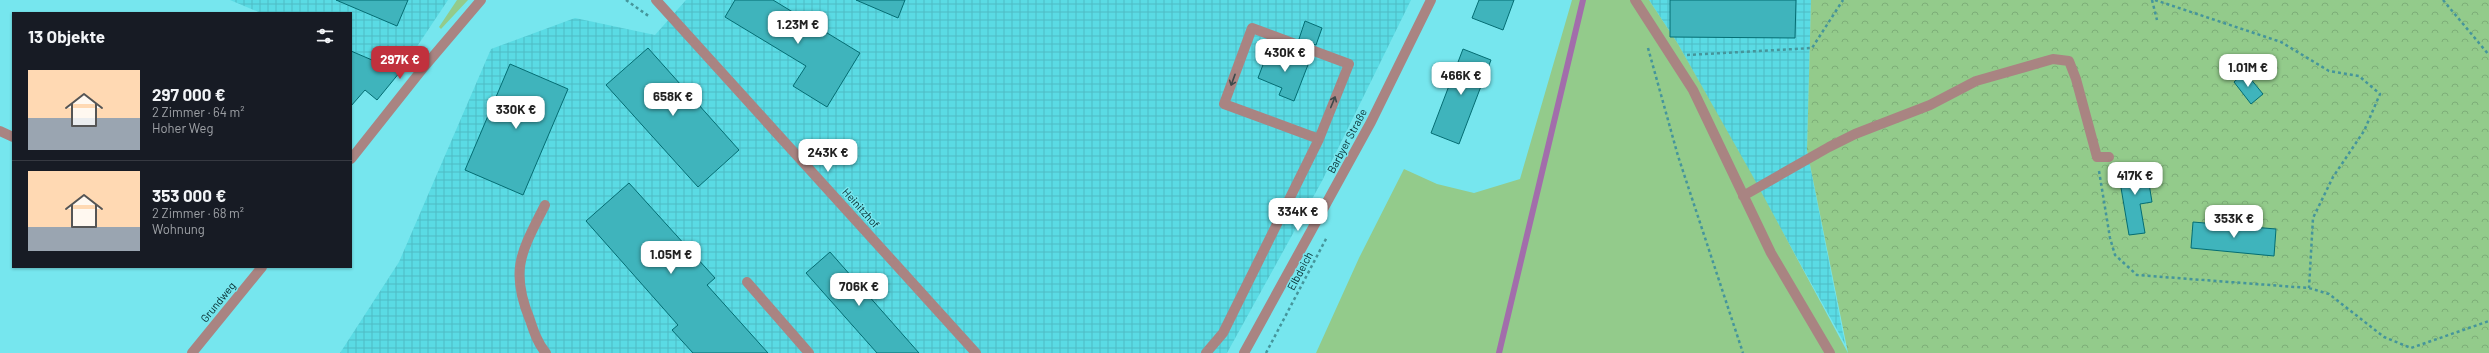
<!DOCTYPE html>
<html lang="de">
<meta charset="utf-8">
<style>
:root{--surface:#171b24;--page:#20242c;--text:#f1f3f6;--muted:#9ea1a6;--line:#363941;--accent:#c1313d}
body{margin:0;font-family:Barlow,sans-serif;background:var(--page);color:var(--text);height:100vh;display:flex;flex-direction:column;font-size:15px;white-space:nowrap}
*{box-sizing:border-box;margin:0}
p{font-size:13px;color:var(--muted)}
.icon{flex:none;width:22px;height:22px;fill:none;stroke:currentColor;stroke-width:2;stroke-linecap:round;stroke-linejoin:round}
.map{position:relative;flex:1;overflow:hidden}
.drawer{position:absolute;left:12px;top:12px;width:340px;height:256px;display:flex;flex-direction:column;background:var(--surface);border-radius:0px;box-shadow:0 1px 3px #0004}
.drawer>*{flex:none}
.price{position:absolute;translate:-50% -34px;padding:0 9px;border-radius:8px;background:#fff;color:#222;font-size:13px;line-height:26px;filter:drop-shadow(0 1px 2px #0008)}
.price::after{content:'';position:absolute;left:50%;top:24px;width:12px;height:9px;margin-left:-6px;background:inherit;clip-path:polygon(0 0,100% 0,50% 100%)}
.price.active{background:var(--accent);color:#fff}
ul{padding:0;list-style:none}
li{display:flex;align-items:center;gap:12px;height:100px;padding:0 16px}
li+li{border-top:1px solid var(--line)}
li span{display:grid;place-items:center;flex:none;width:112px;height:80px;border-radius:0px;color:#555}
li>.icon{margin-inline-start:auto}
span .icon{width:48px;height:48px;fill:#fffc;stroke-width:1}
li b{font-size:17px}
h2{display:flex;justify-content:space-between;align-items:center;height:48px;padding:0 16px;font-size:17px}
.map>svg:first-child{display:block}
.industrial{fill:url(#industrial-grid)}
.grass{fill:#93cb8b}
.park{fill:url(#park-crowns)}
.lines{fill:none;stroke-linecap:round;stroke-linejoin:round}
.stream{stroke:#a26dab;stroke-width:6}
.building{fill:#3fb4bc;stroke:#046d73}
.path{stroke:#45959b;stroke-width:2.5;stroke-dasharray:3 3;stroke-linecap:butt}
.minor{stroke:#a98482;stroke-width:10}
.oneway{stroke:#3e4a4b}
.labels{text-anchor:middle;stroke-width:3;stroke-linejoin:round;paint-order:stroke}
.street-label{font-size:11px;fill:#052b2e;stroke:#76e6ee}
</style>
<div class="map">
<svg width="2489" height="353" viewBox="0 0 2489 353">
<defs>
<pattern id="industrial-grid" width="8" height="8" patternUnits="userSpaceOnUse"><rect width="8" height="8" fill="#5adbe4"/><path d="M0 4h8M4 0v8" fill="none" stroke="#4dbcc4"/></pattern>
<pattern id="park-crowns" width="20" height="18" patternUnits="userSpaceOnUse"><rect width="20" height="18" fill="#93cb8b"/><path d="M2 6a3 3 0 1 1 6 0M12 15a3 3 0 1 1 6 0" fill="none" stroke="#7dae78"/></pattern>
</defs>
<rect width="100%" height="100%" fill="#76e6ee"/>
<path class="industrial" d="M230 0H448L400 72 351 51V13H261Z
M686 0H1411L1322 181 1227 353H340L399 262 491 49 575 18 655 35Z
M1649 0H1811L1807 150 1845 344 1678 44Z"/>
<path class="grass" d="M457 0H468L441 29 439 27Z
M1572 0H1649L1678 44 1751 173 1848 353H1316L1359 258 1404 169 1437 184 1474 193 1520 179Z"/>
<path class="park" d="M1811 0H2489V353H1848L1807 150Z"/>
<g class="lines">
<path class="stream" d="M1499 353 1583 0"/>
</g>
<path class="building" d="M336 0H408L397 26Z
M735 0H773L860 53 827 107 793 86 806 66 725 17Z
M856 0H905L898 18Z
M1479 0H1514L1503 30 1472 18Z
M1670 0H1796L1795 38 1670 37Z
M1305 21 1322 28 1316 45 1299 39Z
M648 48 739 150 698 187 606 85Z
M1463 49 1491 60 1459 144 1431 133Z
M351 51 400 72 377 100 365 90 351 106Z
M1295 51 1311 57 1294 101 1279 95 1282 88 1258 78 1267 54 1290 63Z
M510 64 568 89 523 195 465 170Z
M2245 72 2263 94 2251 104 2234 82Z
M2146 165 2152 202 2140 204 2145 233 2129 235 2118 170Z
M629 183 715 278 707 285 768 353H693L672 330 678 325 586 221Z
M2193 222 2276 229 2274 256 2191 248Z
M830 252 919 353H877L806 273Z"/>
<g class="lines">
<path class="path" d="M626 0 650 17
M2152 0 2157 20
M2155 0 2281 42 2329 71 2359 76 2380 94 2364 131 2333 177 2313 218 2309 288
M2443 0 2489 55
M1648 48 1678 156 1743 353
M1687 55 1812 48 1843 0
M2099 171 2110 238 2115 255 2137 275 2309 288 2329 294 2384 337 2411 348 2489 321
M1266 353 1327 237"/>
<path class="minor" d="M656 0 976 353
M1635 0 1693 90 1771 253 1830 353
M0 131 13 137
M351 159 424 67 481 0
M1743 196 1829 147 1855 134 1930 105 1976 81 2053 59 2069 61 2076 79 2097 157H2109
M545 205C522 251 509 269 530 320 534 332 538 344 546 353
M747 282 809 353
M192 353 262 267
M1206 353 1223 333 1319 139 1349 64 1252 28 1224 104 1319 139
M1244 353 1371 122 1431 0"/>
</g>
<defs><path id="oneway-shaft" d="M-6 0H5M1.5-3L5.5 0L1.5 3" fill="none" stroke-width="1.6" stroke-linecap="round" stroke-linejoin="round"/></defs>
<g class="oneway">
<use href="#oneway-shaft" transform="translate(1233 80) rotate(110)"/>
<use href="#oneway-shaft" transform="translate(1333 102) rotate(-68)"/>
</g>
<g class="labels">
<g class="street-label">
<text transform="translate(1347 141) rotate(-62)" y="4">Barbyer Straße</text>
<text transform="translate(861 208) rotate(48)" y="4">Heinitzhof</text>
<text transform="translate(1300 271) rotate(-62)" y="4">Elbdeich</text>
<text transform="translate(218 302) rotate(-51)" y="4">Grundweg</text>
</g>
</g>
</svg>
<b class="price" style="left:798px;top:45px">1.23M €</b>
<b class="price" style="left:1285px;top:73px">430K €</b>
<b class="price active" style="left:400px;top:80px">297K €</b>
<b class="price" style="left:2248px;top:88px">1.01M €</b>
<b class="price" style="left:1461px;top:96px">466K €</b>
<b class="price" style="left:673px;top:117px">658K €</b>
<b class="price" style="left:516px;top:130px">330K €</b>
<b class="price" style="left:828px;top:173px">243K €</b>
<b class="price" style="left:2135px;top:196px">417K €</b>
<b class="price" style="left:1298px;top:232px">334K €</b>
<b class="price" style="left:2234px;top:239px">353K €</b>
<b class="price" style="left:671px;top:275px">1.05M €</b>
<b class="price" style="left:859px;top:307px">706K €</b>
<section class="drawer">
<h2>13 Objekte<svg class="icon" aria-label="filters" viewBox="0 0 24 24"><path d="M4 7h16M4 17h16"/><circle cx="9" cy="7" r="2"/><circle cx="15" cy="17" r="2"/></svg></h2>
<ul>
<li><span style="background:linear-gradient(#ffd9b3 60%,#9aa5b1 0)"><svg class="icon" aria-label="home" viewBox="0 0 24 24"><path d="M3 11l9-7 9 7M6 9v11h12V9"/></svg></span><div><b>297 000 €</b><p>2 Zimmer · 64 m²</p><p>Hoher Weg</p></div></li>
<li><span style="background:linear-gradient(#ffd9b3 70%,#9aa5b1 0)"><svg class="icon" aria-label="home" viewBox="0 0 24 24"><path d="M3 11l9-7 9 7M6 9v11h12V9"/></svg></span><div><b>353 000 €</b><p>2 Zimmer · 68 m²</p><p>Wohnung</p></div></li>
</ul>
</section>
</div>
